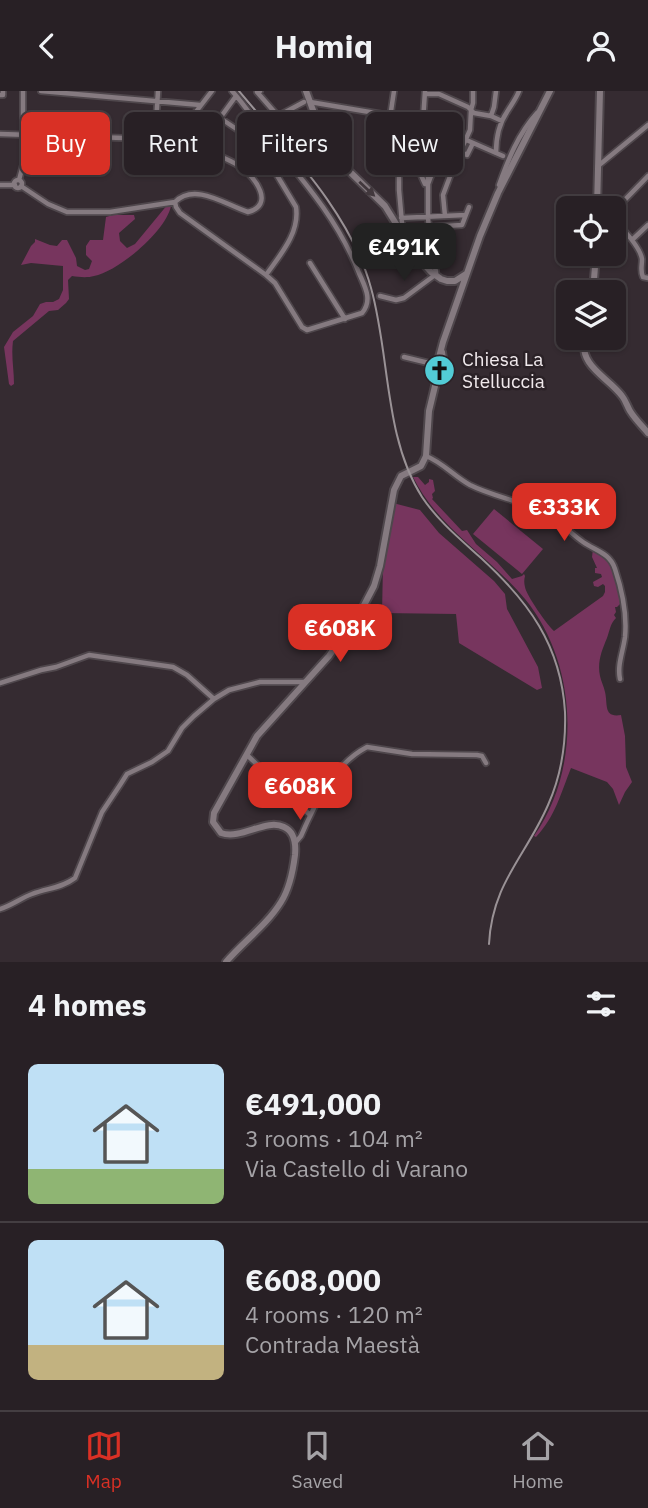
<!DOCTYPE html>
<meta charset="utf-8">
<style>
:root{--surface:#282025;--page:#30282d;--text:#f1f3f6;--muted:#a5a3a7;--line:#443e42;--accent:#d93025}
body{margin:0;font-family:"IBM Plex Sans",sans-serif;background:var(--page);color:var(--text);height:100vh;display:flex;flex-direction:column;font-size:26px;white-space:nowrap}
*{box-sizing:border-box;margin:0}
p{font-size:23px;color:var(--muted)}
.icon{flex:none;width:38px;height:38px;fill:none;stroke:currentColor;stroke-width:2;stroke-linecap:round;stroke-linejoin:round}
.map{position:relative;height:871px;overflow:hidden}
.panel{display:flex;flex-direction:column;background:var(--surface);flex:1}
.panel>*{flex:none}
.guide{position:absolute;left:21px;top:21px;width:607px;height:63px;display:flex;gap:14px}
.buttons{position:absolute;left:556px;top:105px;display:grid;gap:14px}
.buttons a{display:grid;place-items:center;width:70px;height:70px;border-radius:10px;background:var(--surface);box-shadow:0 2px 5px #0004,0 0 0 2px var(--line);font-size:35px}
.price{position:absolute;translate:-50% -60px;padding:0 16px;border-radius:14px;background:var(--accent);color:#fff;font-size:23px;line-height:46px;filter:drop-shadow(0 2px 4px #0008)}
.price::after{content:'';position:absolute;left:50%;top:42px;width:21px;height:16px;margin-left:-10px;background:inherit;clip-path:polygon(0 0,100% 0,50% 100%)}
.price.selected{background:#222;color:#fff}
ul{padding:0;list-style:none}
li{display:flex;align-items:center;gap:21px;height:175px;padding:0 28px}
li+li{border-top:2px solid var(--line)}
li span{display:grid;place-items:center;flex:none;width:196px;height:140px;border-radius:10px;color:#555}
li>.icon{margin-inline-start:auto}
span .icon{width:84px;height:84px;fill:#fffc;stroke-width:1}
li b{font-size:30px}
h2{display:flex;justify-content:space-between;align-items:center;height:84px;padding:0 28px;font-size:30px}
.tag{padding:0 24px;border-radius:10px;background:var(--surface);box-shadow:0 2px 5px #0004,0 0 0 2px var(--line);font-size:24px;line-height:63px}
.tag.selected{background:var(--accent);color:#fff}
header{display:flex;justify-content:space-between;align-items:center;height:91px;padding:0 28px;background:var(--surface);font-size:32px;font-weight:700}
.menu{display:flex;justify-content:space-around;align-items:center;height:98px;border-top:2px solid var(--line);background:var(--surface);font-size:19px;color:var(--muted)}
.menu a{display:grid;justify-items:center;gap:4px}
.menu .selected{color:var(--accent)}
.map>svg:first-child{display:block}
.green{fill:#77355e}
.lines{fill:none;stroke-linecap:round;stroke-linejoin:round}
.street-casing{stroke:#4f474c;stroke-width:8}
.secondary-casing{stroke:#4f474c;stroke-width:10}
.street{stroke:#857a80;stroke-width:4.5}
.secondary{stroke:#857a80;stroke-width:6}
.rail{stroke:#9a9296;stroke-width:2}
.oneway{fill:#42383d}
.labels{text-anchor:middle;stroke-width:5;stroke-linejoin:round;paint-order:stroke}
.poi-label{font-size:19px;fill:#f1eaed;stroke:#2b2227;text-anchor:start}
</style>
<header><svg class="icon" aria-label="back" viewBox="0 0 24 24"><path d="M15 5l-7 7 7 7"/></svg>Homiq<svg class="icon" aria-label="person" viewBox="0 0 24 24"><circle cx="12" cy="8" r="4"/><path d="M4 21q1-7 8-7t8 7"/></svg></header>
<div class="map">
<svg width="648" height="871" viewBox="0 0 648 871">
<rect width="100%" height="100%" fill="#352b31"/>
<path class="green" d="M168 113 171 115C166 140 119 180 94 185 87 187 79 186 72 185L68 189 69 208 66 212 58 219 49 220 13 250C11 265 14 278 14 293L11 295 9 293 4 256 13 241 33 225 40 213 46 211H53L59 208 63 199V175L31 172 21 174 31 155 35 151V148L50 154 57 155 62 149H67L76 167 77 175 85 179 89 178 92 170 86 164V155L90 149H103L106 126 113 124H134L135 128 119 142 120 150 127 157 135 153Z
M413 386H418L425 394 429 391V388L433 389 435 400 432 403 433 407 432 408 462 440 467 439 476 453 497 471 512 488 522 485 524 483 525 485C524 489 524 492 525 496 526 504 548 535 554 540L603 505 605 501V495L603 493 598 496 594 495 593 491 602 486 601 483 595 482V477H597L592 466 593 458C598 461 604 464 607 468 616 478 619 499 620 513L617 516H615L616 521 614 524 616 527C610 533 610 539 607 547 602 559 597 571 600 585 601 590 604 596 605 601 608 613 603 627 621 624L625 645 626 676 632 691 625 701 619 714 613 698 607 691 571 677C561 702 555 726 536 746L534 745C582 677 578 573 525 508 489 465 438 437 413 386Z
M393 412 420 419 439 442 494 490 505 503 507 518 538 576 542 597 537 599 459 552 456 523 382 522 383 474Z
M494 418 543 458 522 483 473 443Z"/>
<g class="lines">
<defs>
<path id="street" d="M41 0 200 14
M260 0 257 1 278 25 304 11
M394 0 388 40 390 46 404 50 396 72 399 75V99L403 143
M425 0 423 30 428 73V126L431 167 436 180V185
M425 3H439L468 16 474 22 491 25 502 30
M0 4H3V0
M236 5 220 27 241 41
M310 11 423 30 503 65
M491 25 494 16 496 0
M23 33V0
M179.5 39a4.5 4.5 0 1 1 9 0a4.5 4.5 0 1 1-9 0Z
M185 35 212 0
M188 38C194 45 199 53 207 58 217 65 231 69 241 76 256 87 275 114 248 121 226 114 195 91 175 111L176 116 180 122 266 184 275 192 302 236 307 239 362 222C373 209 365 196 359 182 338 128 301 87 265 43 254 29 244 13 232 0
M264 42 256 56 258 61 275 81 296 116C300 142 280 164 266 184
M0 43 155 48 182 43
M155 48 158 0
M424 52 416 73 425 93
M428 52 436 72 428 93
M461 61 467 64 473 52
M496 62C496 47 498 34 507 21 511 14 516 8 519 0
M399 75 455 72
M598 75 648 34
M14 93a4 4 0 1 1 8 0a4 4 0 1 1-8 0Z
M19 89 23 74 27 70 71 64C78 60 80 53 82 46
M0 94H15
M499 94C508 69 518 43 537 22
M21 95 48 113 67 121H110L175 111
M614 120 648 85
M445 125 443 104 455 72 470 39 471 19 473 12V0
M401 127 465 124
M614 129C623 138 640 156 642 168 642 176 640 179 643 186L648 187
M429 136 462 134 469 116
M632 149 648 134
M310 172 345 228
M380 205 396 209 404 207 435 184
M404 266 437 274
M426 365C442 371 455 386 470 394 494 406 522 410 545 422 560 430 570 442 583 451 596 460 610 462 615 478 622 499 627 525 625 546 623 561 617 574 620 588
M0 592 41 579 56 576 89 564 173 576 187 584 214 608
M247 664 310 724
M295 752 301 745C315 712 334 673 367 656L412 663 477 664 482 665 486 672
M0 818C11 815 21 807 32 803 47 797 62 797 75 787L102 721 120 694 127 683 152 671 168 660 182 637 194 625 214 608 229 599 260 591H306"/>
<path id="secondary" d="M306 0 318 33 338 64 347 78 385 115 403 144 408 156 431 181 441 188 447 190H455L466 183
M597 117 600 0
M593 201 596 163
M585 247C578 275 608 286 622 305 626 310 627 315 630 320 635 328 642 335 648 342
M437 290 444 275 442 261
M226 871C243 851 267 834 281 811 290 797 293 780 295 764 296 753 295 741 284 736 266 727 242 749 221 742L213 731 214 722 257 645 329 565 362 518 374 495 380 475 394 399 401 385 421 375 426 365 429 320 435 295 437 274 443 251 480 145 498 102 550 0"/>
</defs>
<use href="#street" class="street-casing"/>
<use href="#secondary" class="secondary-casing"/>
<use href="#street" class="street"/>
<use href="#secondary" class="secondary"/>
<path class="rail" d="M239 0C287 58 351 122 371 197 390 264 384 347 422 406 438 430 460 448 481 467 528 510 561 554 565 621 566 652 561 685 548 714 526 765 492 792 489 853"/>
</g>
<defs><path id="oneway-solid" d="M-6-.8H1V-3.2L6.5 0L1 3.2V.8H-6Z" transform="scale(1.75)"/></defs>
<use class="oneway" href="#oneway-solid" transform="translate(367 98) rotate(43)"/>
<defs>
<symbol id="church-disc" viewBox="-11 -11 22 22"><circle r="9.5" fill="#52ccd6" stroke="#2b2227"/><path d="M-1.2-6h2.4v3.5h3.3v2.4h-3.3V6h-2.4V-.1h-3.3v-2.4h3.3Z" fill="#111"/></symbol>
</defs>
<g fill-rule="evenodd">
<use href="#church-disc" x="422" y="262" width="35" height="35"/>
</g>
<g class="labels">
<g class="poi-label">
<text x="462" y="275">Chiesa La<tspan x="462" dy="22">Stelluccia</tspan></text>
</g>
</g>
</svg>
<div class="buttons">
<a><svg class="icon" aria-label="locate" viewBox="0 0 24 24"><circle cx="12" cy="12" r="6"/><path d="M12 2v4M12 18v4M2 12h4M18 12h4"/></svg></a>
<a><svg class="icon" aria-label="layers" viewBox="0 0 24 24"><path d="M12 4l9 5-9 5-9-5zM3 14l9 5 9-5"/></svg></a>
</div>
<b class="price selected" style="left:404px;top:192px">€491K</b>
<b class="price" style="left:564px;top:452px">€333K</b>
<b class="price" style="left:340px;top:573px">€608K</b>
<b class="price" style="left:300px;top:731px">€608K</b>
<div class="guide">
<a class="tag selected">Buy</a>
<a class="tag">Rent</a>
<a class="tag">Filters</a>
<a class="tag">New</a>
</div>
</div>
<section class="panel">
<h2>4 homes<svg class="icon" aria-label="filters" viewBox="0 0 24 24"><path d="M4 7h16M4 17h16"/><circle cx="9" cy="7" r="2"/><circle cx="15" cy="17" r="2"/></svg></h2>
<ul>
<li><span style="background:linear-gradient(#bfe0f5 75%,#8fb573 0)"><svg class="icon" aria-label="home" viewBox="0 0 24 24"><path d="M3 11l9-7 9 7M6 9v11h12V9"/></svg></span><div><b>€491,000</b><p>3 rooms · 104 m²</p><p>Via Castello di Varano</p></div></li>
<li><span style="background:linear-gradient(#bfe0f5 75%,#c2b280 0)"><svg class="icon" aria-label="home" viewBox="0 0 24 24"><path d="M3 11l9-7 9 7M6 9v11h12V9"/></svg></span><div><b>€608,000</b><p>4 rooms · 120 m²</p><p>Contrada Maestà</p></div></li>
</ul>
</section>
<nav class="menu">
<a class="selected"><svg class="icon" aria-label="map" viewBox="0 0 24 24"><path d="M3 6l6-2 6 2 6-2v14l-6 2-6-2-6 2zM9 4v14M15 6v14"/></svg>Map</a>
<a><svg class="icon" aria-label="saved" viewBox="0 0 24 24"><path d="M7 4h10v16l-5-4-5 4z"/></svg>Saved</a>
<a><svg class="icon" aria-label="home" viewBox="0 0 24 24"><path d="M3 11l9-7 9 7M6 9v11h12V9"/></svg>Home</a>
</nav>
